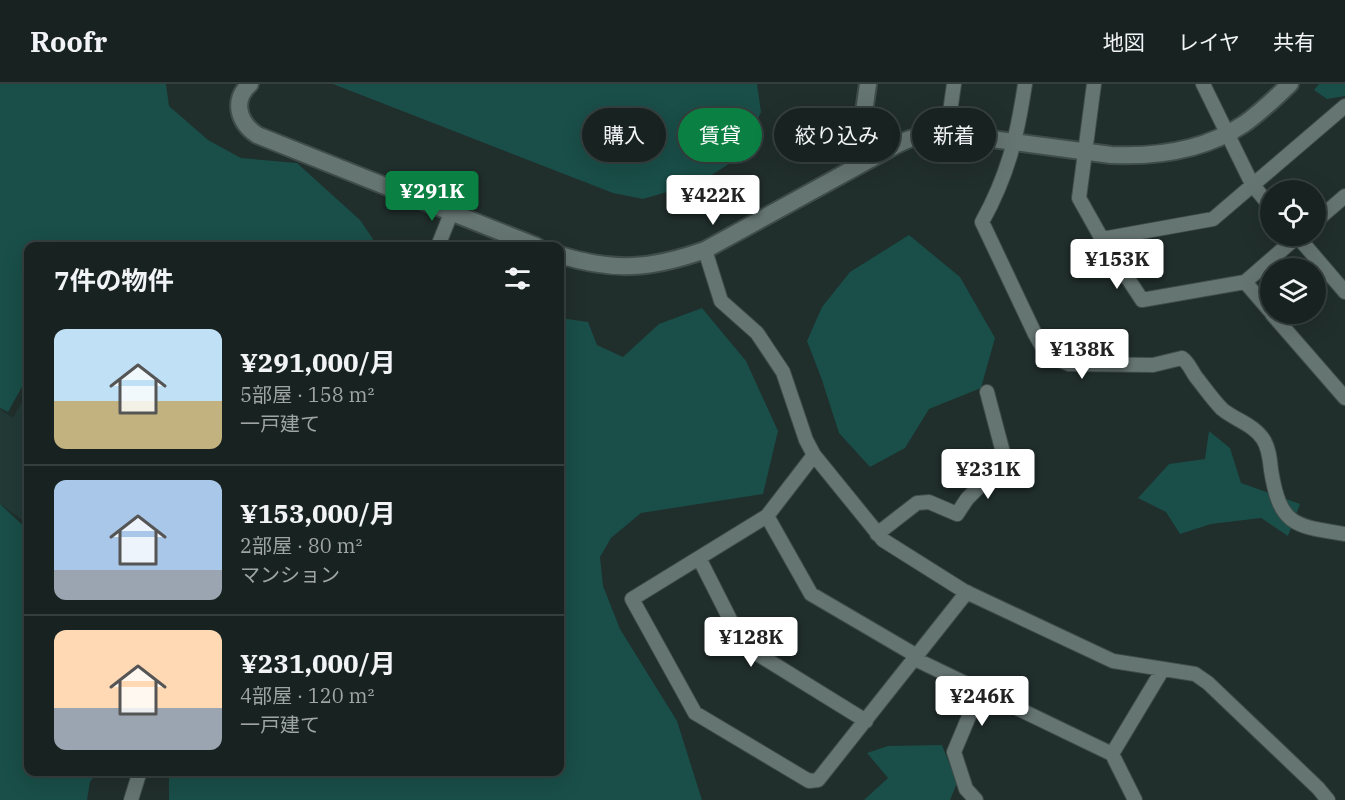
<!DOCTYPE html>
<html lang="ja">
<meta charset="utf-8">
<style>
:root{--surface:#182221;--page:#252f2e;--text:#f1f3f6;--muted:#9fa4a5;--line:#363f3f;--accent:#0b8043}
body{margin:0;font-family:"IBM Plex Serif","Noto Sans JP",serif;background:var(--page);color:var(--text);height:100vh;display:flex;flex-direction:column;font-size:22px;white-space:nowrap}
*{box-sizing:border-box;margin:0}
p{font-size:20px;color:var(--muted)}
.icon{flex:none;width:33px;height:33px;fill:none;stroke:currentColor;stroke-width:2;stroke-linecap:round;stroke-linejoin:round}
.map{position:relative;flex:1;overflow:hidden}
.sheet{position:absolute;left:24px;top:158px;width:540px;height:534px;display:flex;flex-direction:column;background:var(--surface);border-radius:12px;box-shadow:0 6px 24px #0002,0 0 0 2px var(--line)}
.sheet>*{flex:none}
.banner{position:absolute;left:582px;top:24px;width:570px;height:54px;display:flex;gap:12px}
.controls{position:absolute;left:1260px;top:96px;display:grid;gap:12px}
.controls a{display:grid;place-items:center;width:66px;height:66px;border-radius:50%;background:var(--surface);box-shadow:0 6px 24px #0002,0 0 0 2px var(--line);font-size:30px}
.price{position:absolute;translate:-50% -51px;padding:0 14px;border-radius:6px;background:#fff;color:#222;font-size:20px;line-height:39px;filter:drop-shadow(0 2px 3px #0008)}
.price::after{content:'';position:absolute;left:50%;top:36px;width:18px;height:14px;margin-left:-9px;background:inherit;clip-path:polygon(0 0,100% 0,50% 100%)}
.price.on{background:var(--accent);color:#fff}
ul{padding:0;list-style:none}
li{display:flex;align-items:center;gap:18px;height:150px;padding:0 30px}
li+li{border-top:2px solid var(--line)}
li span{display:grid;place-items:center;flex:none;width:168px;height:120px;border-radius:12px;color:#555}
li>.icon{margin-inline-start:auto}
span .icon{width:72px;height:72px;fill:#fffc;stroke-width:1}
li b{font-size:26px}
h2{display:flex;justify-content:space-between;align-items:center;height:72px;padding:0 30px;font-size:26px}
.tag{padding:0 21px;border-radius:27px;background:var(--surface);box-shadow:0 6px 24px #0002,0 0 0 2px var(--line);font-size:21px;line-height:54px}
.tag.on{background:var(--accent);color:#fff}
header{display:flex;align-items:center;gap:36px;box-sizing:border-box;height:84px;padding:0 30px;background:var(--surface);border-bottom:2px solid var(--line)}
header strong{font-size:28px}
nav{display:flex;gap:33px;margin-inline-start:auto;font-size:21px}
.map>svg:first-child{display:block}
.built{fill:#223936}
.green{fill:#1a4e48}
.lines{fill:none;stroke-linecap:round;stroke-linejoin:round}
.minor-casing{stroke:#3f4c4a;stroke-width:16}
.tertiary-casing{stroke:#3f4c4a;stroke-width:20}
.minor{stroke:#657572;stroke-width:14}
.tertiary{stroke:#657572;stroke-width:16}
</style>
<header>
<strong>Roofr</strong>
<nav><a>地図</a><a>レイヤ</a><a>共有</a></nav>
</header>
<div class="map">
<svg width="1345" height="716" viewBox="0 0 1345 716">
<rect width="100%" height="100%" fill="#202e2c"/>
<path class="built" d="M28 307V440L0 420V325L13 334Z"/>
<path class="green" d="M0 0H166L169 22 208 56 241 74 297 79 360 136 373 155 368 162H28V292L8 328 0 324Z
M333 0H757L761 28 741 72 701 98 643 115 613 109Z
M1319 0H1345V12L1327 15 1314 6Z
M909 151 960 193 995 254 981 304 929 325 905 364 870 383 839 349 822 296 807 257 822 223 850 188Z
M702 224 746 277 778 347 763 410 641 429 611 454 600 473 603 502 620 545 677 637 702 716H169V687H560V234L588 238 597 261 623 273 659 240Z
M1209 347 1230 364 1241 399 1300 420 1288 452 1261 434 1211 440 1180 450 1166 428 1138 414 1169 380 1205 375Z
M0 420 28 446V687H97L90 698 87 716H0Z
M942 661 957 699 950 716H864L888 694 867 669 888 662Z"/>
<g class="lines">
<defs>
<path id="minor" d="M1025 0C1017 53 1008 91 982 138L1035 250 1043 264 1054 274 1069 280 1153 281 1182 274C1189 279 1191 286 1196 293 1204 303 1213 316 1222 325 1235 336 1253 340 1263 355 1269 364 1270 376 1271 386 1280 441 1293 442 1345 450
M1094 0 1079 114 1102 155 1142 216 1245 198 1298 152
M1203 0 1252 100 1270 122
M947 49 954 0
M1316 137 1345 112
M1297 152 1345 208
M1102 155 1213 135 1345 22
M438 162 452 127
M705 166 721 217 757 249 783 288 806 356 814 371 883 456 964 507 1113 577 1195 590 1208 599 1318 704 1328 716
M1245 198 1270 227
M1272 230 1345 314
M814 371 767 432 632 515 695 629 809 697 818 696 967 508
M767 432 811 510 917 572
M877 450 917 419 929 418 957 430 967 415 1005 376 987 308
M699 474 743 561 866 637
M915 575 1112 670 1163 585
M1112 670 1135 716
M131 716 140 687
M976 716 966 705 954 668 980 606"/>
<path id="tertiary" d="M250 0C232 16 238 38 257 51L536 162
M856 83 868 0
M560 171C614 188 652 185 705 166L898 60C914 52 928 49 947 49L1111 71C1157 73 1205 66 1244 40 1261 28 1275 14 1290 0"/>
</defs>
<use href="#minor" class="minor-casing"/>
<use href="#tertiary" class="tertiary-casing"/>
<use href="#minor" class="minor"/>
<use href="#tertiary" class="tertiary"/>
</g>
</svg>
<div class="controls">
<a><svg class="icon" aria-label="locate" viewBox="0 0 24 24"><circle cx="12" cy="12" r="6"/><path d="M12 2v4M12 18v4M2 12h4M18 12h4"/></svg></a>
<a><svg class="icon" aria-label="layers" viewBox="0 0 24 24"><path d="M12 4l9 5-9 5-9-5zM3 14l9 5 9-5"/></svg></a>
</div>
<b class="price on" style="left:432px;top:138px">¥291K</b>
<b class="price" style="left:713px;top:142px">¥422K</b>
<b class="price" style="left:1117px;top:206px">¥153K</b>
<b class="price" style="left:1082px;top:296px">¥138K</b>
<b class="price" style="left:988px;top:416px">¥231K</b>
<b class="price" style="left:751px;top:584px">¥128K</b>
<b class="price" style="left:982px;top:643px">¥246K</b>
<div class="banner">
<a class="tag">購入</a>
<a class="tag on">賃貸</a>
<a class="tag">絞り込み</a>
<a class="tag">新着</a>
</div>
<section class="sheet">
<h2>7件の物件<svg class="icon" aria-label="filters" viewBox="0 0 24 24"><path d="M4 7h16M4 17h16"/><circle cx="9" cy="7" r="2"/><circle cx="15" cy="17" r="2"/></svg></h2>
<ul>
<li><span style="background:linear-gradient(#bfe0f5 60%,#c2b280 0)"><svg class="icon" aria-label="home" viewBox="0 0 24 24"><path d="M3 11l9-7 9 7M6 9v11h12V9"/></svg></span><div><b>¥291,000/月</b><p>5部屋 · 158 m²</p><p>一戸建て</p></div></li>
<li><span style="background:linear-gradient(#a9c7e8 75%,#9aa5b1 0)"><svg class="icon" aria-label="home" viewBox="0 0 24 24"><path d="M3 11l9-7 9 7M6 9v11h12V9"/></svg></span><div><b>¥153,000/月</b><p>2部屋 · 80 m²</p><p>マンション</p></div></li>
<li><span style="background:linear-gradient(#ffd9b3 65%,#9aa5b1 0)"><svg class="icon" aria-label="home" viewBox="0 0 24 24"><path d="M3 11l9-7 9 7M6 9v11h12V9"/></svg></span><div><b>¥231,000/月</b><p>4部屋 · 120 m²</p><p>一戸建て</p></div></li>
</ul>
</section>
</div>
